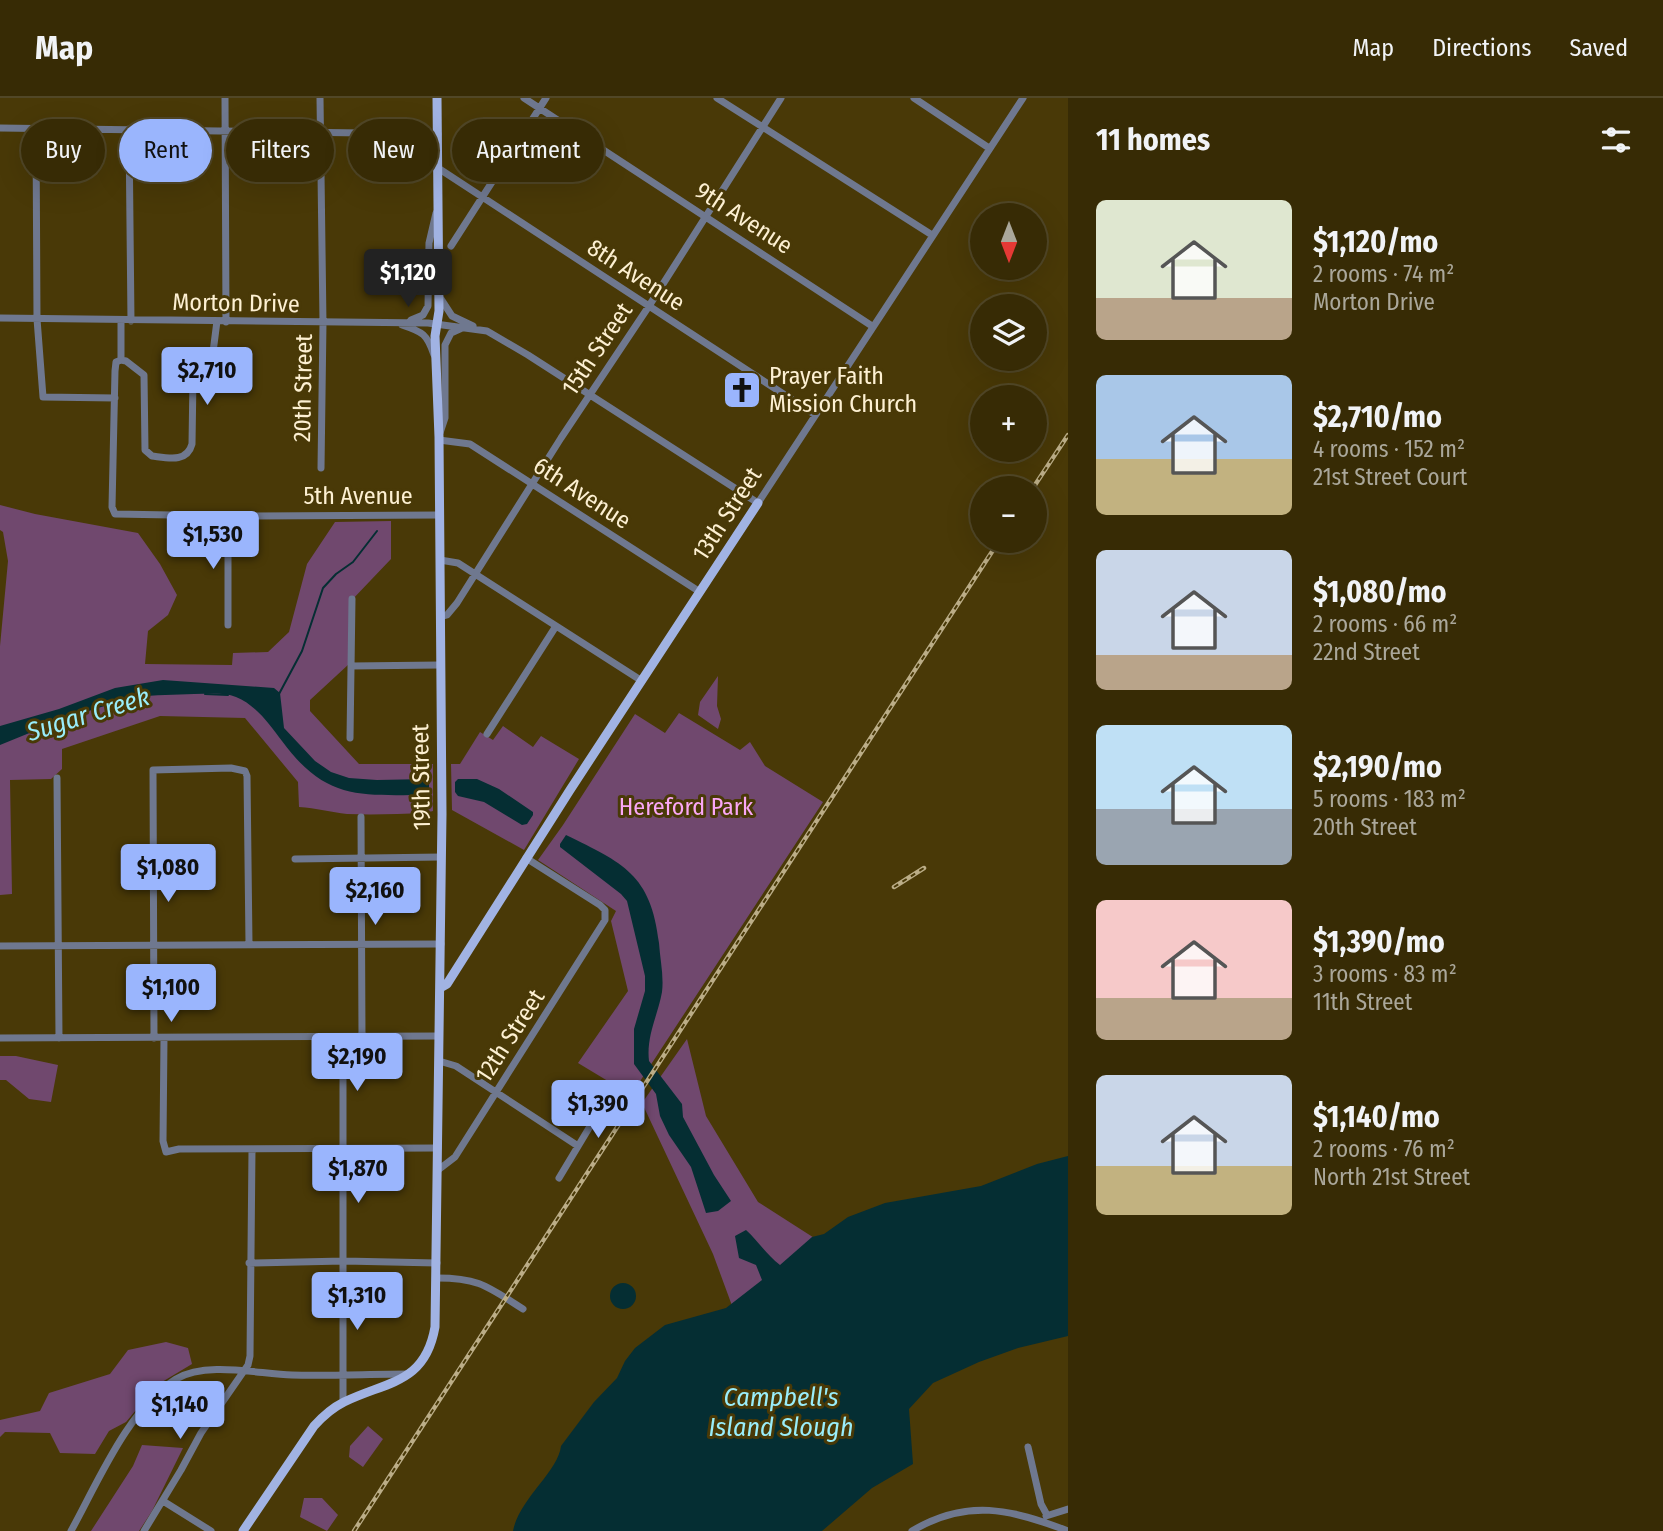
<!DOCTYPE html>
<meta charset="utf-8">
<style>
:root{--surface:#372b05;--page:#423713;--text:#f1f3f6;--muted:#aaa79a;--line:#514727;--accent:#9ab5fd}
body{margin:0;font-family:"Fira Sans Condensed",sans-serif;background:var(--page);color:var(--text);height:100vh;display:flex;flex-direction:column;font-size:26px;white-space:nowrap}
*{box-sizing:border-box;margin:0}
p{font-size:23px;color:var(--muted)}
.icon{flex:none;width:38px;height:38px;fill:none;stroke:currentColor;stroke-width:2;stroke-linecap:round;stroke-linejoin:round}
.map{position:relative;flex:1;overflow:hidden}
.panel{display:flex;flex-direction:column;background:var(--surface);width:595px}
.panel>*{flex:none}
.banner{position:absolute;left:21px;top:21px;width:665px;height:63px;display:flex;gap:14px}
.needle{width:46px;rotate:180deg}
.controls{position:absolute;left:970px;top:105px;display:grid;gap:14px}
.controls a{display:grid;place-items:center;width:77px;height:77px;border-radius:50%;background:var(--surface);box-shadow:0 7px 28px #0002,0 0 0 2px var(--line);font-size:35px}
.price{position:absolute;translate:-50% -60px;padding:0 16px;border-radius:7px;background:var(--accent);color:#111;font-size:23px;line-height:46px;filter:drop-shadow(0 2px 4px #0008)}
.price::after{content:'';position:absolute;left:50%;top:42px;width:21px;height:16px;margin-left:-10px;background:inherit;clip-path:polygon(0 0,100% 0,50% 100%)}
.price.selected{background:#222;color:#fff}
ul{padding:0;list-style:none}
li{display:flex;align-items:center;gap:21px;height:175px;padding:0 28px}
li span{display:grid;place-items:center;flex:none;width:196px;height:140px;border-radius:10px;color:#555}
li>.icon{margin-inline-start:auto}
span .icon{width:84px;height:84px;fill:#fffc;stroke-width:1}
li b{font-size:30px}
h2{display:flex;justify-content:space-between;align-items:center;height:84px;padding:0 28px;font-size:30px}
.chip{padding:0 24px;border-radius:32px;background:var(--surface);box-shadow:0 7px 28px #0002,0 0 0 2px var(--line);font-size:24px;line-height:63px}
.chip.selected{background:var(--accent);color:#111}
header{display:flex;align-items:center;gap:42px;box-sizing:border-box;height:98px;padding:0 35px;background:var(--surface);border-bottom:2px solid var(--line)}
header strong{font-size:33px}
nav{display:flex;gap:38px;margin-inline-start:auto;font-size:24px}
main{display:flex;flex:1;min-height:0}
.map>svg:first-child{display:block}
.green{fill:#70486e}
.water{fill:#052e33}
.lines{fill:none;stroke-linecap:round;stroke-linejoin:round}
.stream{stroke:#052e33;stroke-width:2}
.minor{stroke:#6f788f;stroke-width:7}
.major{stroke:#a1b3e3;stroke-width:9}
.rail-casing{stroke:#bbad87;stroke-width:4.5}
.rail{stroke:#493907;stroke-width:2;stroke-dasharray:5;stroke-linecap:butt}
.labels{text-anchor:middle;stroke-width:6;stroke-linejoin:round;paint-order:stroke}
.street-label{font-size:24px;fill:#fdf0d2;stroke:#493907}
.poi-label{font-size:24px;fill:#fdf0d2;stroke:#493907;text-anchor:start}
.park-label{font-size:24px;fill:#faa7f6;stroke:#493907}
.water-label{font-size:26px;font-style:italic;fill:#99edfa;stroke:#493907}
</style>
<header>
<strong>Map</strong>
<nav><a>Map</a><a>Directions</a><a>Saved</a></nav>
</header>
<main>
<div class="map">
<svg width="1068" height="1433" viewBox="0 0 1068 1433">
<rect width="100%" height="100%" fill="#493907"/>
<path class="green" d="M0 407 35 416 138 435 160 466 177 497 168 517 148 533 145 566 232 567 233 555 268 554 289 534 307 466 335 424 391 423V461L350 504 349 566 310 602V613L359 666H433V713L425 715C399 716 373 717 347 716 331 714 316 710 299 709L298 684 245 620 160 618 62 651V671L51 681 10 682 12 796 0 797V548L8 463 3 434 0 432Z
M718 578 717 608 721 621 718 631 698 617 700 604Z
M679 615 740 652 750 644 765 668 823 704 631 997 578 965 628 893 611 823 616 813 538 762 563 727 635 616 665 635Z
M503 628 533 649 541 638 579 661 524 752 452 712 451 666H460L480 634 493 642Z
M687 941 706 1018 758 1104 833 1152 734 1213 713 1156 642 1005Z
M0 958H16L58 967 51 1004 29 1001 6 982H0Z
M166 1244 188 1250 192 1266 157 1287 126 1324 109 1333 95 1356 60 1355 50 1335 5 1334 0 1339V1322L40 1313 49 1295 110 1276 128 1252Z
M368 1328 383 1341 363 1369 349 1359 350 1348Z
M142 1347 183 1350 152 1413 139 1433H91L133 1368Z
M304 1400H322L338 1417 327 1433 300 1419Z"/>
<path class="water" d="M163 582 274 590 280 595 284 630 315 663 331 674 349 680 377 682 427 681 429 684V695L427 697C360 697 326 703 282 643 270 627 256 607 236 599 224 594 208 596 194 596 175 597 155 596 136 600 89 610 44 629 0 647V628L59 611 115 590Z
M458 681H477L499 691 533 714V717L527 726 522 727 484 704 458 698 455 694V684Z
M566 737C623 765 651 776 659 845 660 861 664 878 662 894 658 917 646 938 649 963L682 1006 683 1019 714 1077 731 1103 718 1113 706 1115 691 1069 669 1037 660 1018 656 996 634 966V931L645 893V878L627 803 621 796 560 749V746Z
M1068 1058V1238L1018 1250 979 1264 933 1285 909 1311 913 1366 872 1390 822 1433H513C519 1401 558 1374 561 1348L594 1304 617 1280 625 1263 635 1250 665 1227 726 1210 762 1182 756 1167 739 1160 735 1138 746 1132C758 1143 767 1157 780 1167L812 1139 824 1136 848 1119 885 1105 981 1088 1037 1066Z
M610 1198a13 13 0 1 1 26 0a13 13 0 1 1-26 0Z"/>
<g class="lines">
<path class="stream" d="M205 596 228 597
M279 596 302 553 323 490 336 476 353 464 377 433"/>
<path class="minor" d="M225 0 226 224
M320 0 323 225 321 370
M524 0 872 228
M717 0 932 137
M914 0 989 50
M0 30 438 36
M36 30 37 221 43 299 115 300
M129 31 131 223
M438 70 814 316
M451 148 546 0
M441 201 452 218 473 228
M0 220 428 225 487 233 528 257 758 405 1023 0
M121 222V262L116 264 115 273 112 409 115 416 228 418 439 417
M411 222 423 217 428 208 429 145 436 115
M402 227C423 234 427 236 434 257
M121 262 126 263 144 277 145 352 152 358C168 360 187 365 192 346L193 280 212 262 217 223
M440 335 445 320V247L451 235 462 230
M439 342 470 346 700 494
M440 462 458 465 642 583
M440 519 447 517 457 505 561 340 649 208 781 0
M228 527V418
M351 568 440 567
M487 636 556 528
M350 640 352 501
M57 680 59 940
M361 719 362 939
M295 761 441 759
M0 848 441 846
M0 940 439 938
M154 940 153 672 231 670 245 673 247 678 249 846
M164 940 163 1043 166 1054 179 1051 438 1050
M439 963 456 968 578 1048
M438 1072 455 1059 605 822V812L600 807 526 760
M559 1080 607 1000 617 988
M249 1165 344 1163 437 1165
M437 1180C480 1180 488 1189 523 1211
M343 1305V940
M1028 1349 1041 1406 1047 1417
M163 1403 211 1433
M1046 1418 1068 1411
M71 1433C98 1384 128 1311 176 1281 207 1263 258 1276 292 1277 331 1278 370 1276 409 1276
M144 1433 181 1372 201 1335 248 1267 250 1258 252 1051
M912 1433C967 1400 1011 1411 1068 1433"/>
<path class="major" d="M440 890 447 886 570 692 758 405
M243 1433 314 1328C323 1318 332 1310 344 1304 387 1283 425 1286 435 1229L442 716 439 339 435 238 439 213 437 0"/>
<defs>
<path id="rail" d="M1033 390 1068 337
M894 789 924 770
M354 1433 999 443"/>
</defs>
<use href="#rail" class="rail-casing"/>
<use href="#rail" class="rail"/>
</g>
<defs>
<symbol id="church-square" viewBox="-11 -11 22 22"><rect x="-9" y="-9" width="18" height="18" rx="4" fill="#9ab5fd" stroke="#493907"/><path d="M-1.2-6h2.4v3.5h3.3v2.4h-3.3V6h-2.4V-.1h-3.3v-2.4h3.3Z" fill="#111"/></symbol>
</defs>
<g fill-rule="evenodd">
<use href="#church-square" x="720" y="270" width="44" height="44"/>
</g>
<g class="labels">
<g class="street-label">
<text transform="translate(744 120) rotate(33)" y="8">9th Avenue</text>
<text transform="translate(636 177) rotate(33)" y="8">8th Avenue</text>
<text transform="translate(236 205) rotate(1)" y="8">Morton Drive</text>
<text transform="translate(597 251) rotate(-56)" y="8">15th Street</text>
<text transform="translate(303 290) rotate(-89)" y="8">20th Street</text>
<text transform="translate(582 395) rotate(33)" y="8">6th Avenue</text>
<text x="358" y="406">5th Avenue</text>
<text transform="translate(727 416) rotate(-57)" y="8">13th Street</text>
<text transform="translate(421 679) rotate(-91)" y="8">19th Street</text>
<text transform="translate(510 938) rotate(-57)" y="8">12th Street</text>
</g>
<g class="poi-label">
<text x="769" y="286">Prayer Faith<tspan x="769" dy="28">Mission Church</tspan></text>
</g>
<g class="park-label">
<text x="686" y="717">Hereford Park</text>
</g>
<g class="water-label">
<text transform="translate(88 616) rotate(-17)" y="9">Sugar Creek</text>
<text x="781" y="1308">Campbell's<tspan x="781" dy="30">Island Slough</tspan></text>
</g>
</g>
</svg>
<div class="controls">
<a><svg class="needle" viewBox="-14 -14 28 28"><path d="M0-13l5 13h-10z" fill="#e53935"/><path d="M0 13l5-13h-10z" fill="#aaa79a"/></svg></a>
<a><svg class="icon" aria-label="layers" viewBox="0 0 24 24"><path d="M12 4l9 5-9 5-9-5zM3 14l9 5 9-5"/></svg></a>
<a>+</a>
<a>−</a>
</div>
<b class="price selected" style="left:408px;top:211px">$1,120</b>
<b class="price" style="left:207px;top:309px">$2,710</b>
<b class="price" style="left:213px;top:473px">$1,530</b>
<b class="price" style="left:168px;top:806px">$1,080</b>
<b class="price" style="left:375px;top:829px">$2,160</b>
<b class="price" style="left:171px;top:926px">$1,100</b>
<b class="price" style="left:357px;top:995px">$2,190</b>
<b class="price" style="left:598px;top:1042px">$1,390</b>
<b class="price" style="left:358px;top:1107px">$1,870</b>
<b class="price" style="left:357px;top:1234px">$1,310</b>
<b class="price" style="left:180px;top:1343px">$1,140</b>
<div class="banner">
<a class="chip">Buy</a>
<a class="chip selected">Rent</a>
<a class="chip">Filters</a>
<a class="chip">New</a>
<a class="chip">Apartment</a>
</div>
</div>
<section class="panel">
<h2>11 homes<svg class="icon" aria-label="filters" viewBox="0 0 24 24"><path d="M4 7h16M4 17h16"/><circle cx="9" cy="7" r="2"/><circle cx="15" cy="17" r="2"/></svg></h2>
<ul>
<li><span style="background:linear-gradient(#dfe7d0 70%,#b9a48a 0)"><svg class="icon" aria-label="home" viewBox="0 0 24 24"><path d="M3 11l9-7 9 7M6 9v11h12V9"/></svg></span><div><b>$1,120/mo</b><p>2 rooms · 74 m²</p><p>Morton Drive</p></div></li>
<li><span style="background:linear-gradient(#a9c7e8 60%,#c2b280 0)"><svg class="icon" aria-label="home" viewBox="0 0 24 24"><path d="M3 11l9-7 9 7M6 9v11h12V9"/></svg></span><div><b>$2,710/mo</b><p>4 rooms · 152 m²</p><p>21st Street Court</p></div></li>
<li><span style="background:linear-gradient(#c9d6e8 75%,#b9a48a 0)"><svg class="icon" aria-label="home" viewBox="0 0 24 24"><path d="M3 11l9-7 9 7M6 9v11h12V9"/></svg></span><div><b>$1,080/mo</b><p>2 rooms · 66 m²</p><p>22nd Street</p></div></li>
<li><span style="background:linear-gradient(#bfe0f5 60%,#9aa5b1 0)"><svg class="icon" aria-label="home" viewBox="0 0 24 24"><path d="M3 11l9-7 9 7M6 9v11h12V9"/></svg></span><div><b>$2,190/mo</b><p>5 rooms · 183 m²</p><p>20th Street</p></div></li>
<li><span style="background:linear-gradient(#f6c9c9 70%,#b9a48a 0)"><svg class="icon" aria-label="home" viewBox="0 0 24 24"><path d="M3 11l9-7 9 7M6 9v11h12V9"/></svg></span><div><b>$1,390/mo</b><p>3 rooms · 83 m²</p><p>11th Street</p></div></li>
<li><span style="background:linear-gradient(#c9d6e8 65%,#c2b280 0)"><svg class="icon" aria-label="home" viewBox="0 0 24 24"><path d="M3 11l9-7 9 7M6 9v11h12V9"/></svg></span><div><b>$1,140/mo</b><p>2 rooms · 76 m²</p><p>North 21st Street</p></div></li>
</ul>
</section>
</main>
